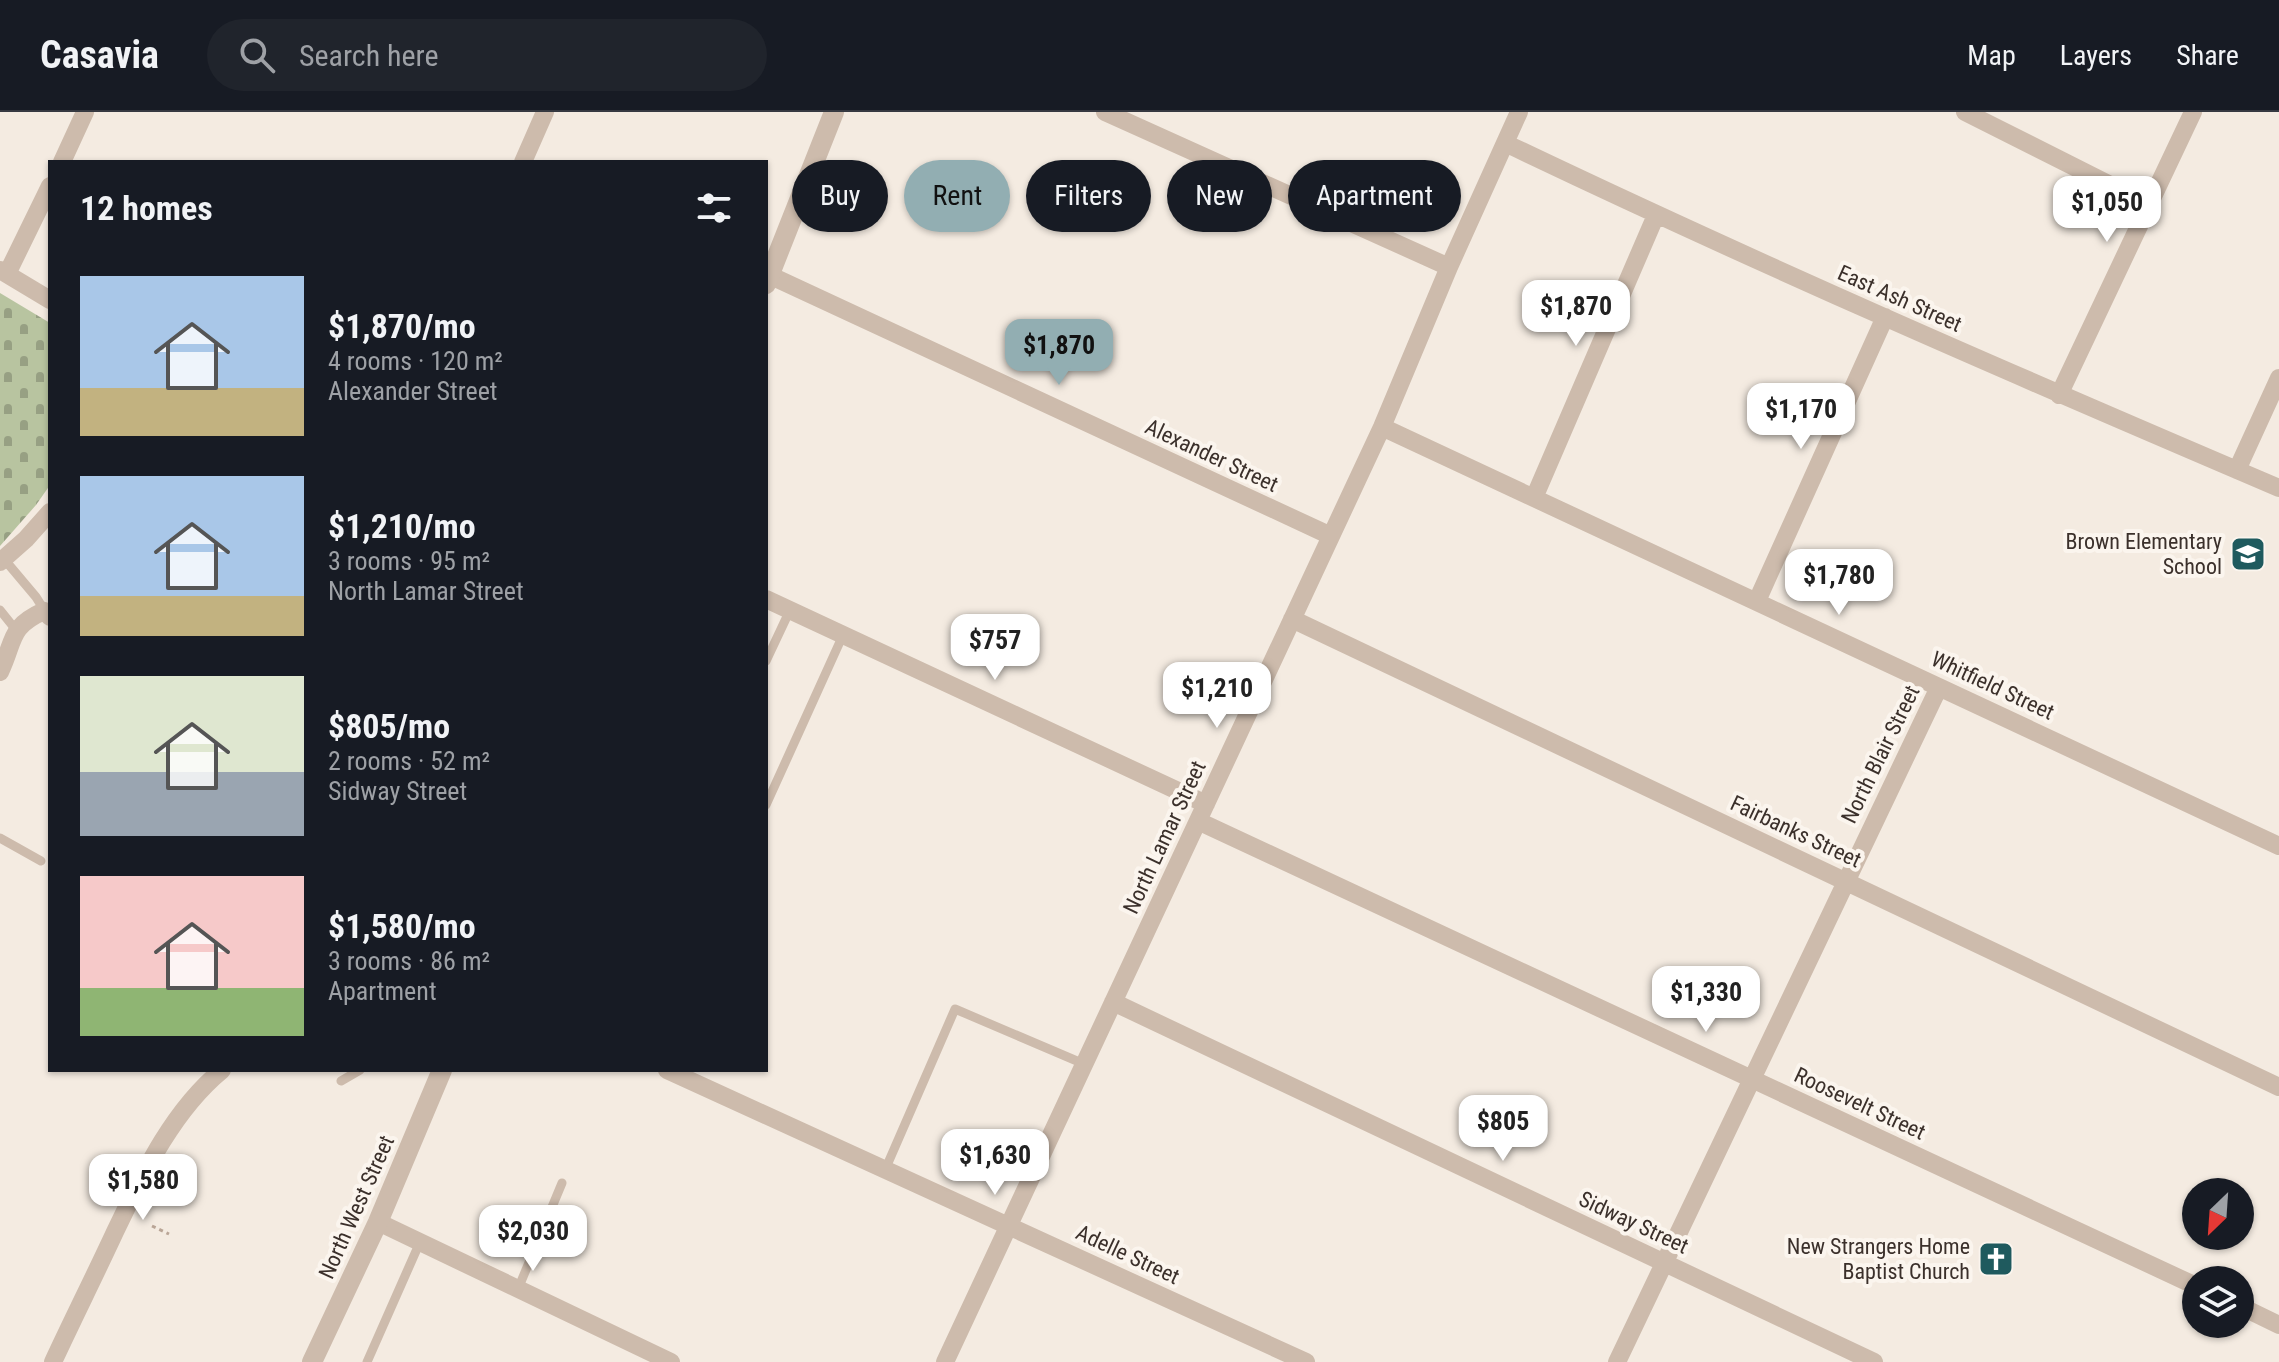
<!DOCTYPE html>
<meta charset="utf-8">
<style>
:root{--surface:#171b24;--page:#20242c;--text:#f1f3f6;--muted:#9ea1a6;--line:#363941;--accent:#92aeb2}
body{margin:0;font-family:"Roboto Condensed",sans-serif;background:var(--page);color:var(--text);height:100vh;display:flex;flex-direction:column;font-size:30px;white-space:nowrap}
*{box-sizing:border-box;margin:0}
p{font-size:26px;color:var(--muted)}
.icon{flex:none;width:44px;height:44px;fill:none;stroke:currentColor;stroke-width:2;stroke-linecap:round;stroke-linejoin:round}
.map{position:relative;flex:1;overflow:hidden}
.panel{position:absolute;left:48px;top:48px;width:720px;height:912px;display:flex;flex-direction:column;background:var(--surface);border-radius:0px;box-shadow:0 2px 6px #0004}
.panel>*{flex:none}
.banner{position:absolute;left:792px;top:48px;width:760px;height:72px;display:flex;gap:16px}
.needle{width:52px;rotate:205deg}
.controls{position:absolute;left:2182px;top:1066px;display:grid;gap:16px}
.controls a{display:grid;place-items:center;width:72px;height:72px;border-radius:50%;background:var(--surface);box-shadow:0 2px 6px #0004;font-size:40px}
.price{position:absolute;translate:-50% -68px;padding:0 18px;border-radius:16px;background:#fff;color:#222;font-size:26px;line-height:52px;filter:drop-shadow(0 2px 4px #0008)}
.price::after{content:'';position:absolute;left:50%;top:48px;width:24px;height:18px;margin-left:-12px;background:inherit;clip-path:polygon(0 0,100% 0,50% 100%)}
.price.current{background:var(--accent);color:#111}
ul{padding:0;list-style:none}
li{display:flex;align-items:center;gap:24px;height:200px;padding:0 32px}
li span{display:grid;place-items:center;flex:none;width:224px;height:160px;border-radius:0px;color:#555}
li>.icon{margin-inline-start:auto}
span .icon{width:96px;height:96px;fill:#fffc;stroke-width:1}
li b{font-size:34px}
h2{display:flex;justify-content:space-between;align-items:center;height:96px;padding:0 32px;font-size:34px}
.chip{padding:0 28px;border-radius:36px;background:var(--surface);box-shadow:0 2px 6px #0004;font-size:28px;line-height:72px}
.chip.current{background:var(--accent);color:#111}
header{display:flex;align-items:center;gap:48px;box-sizing:border-box;height:112px;padding:0 40px;background:var(--surface);border-bottom:2px solid var(--line)}
header strong{font-size:38px}
nav{display:flex;gap:44px;margin-inline-start:auto;font-size:28px}
.search{width:560px;height:72px;background:var(--page);display:flex;align-items:center;gap:20px;box-sizing:border-box;padding:0 28px;border-radius:44px;color:var(--muted);font-size:30px}
.map>svg:first-child{display:block}
.cemetery{fill:url(#cemetery-stones)}
.lines{fill:none;stroke-linecap:round;stroke-linejoin:round}
.path{stroke:#b9a596;stroke-width:3;stroke-dasharray:4 4;stroke-linecap:butt}
.service{stroke:#cdbbac;stroke-width:9}
.minor{stroke:#cdbbac;stroke-width:18}
.tertiary{stroke:#cdbbac;stroke-width:20}
.labels{text-anchor:middle;stroke-width:8;stroke-linejoin:round;paint-order:stroke}
.street-label{font-size:22px;fill:#3b302b;stroke:#fbf5ee}
.poi-label{font-size:22px;fill:#3b302b;stroke:#fbf5ee;text-anchor:end}
</style>
<header>
<strong>Casavia</strong>
<div class="search"><svg class="icon" aria-label="search" viewBox="0 0 24 24"><circle cx="10" cy="10" r="6"/><path d="M15 15l6 6"/></svg>Search here</div>
<nav><a>Map</a><a>Layers</a><a>Share</a></nav>
</header>
<div class="map">
<svg width="2279" height="1250" viewBox="0 0 2279 1250">
<defs>
<pattern id="cemetery-stones" width="16" height="16" patternUnits="userSpaceOnUse" patternTransform="scale(2)"><rect width="16" height="16" fill="#b8c4a0"/><path d="M2 7V4a2 2 0 0 1 4 0v3zM10 15v-3a2 2 0 0 1 4 0v3z" fill="#97a083"/></pattern>
</defs>
<rect width="100%" height="100%" fill="#f4ebe1"/>
<path class="cemetery" d="M0 181 50 211V373L36 393 0 434Z"/>
<g class="lines">
<path class="path" d="M152 1114 169 1122"/>
<path class="service" d="M4 447 36 485 46 501
M0 498 16 518
M766 549 790 498
M766 693 843 523
M0 726 41 749
M341 969 360 958
M885 1058 955 897 1084 952
M518 1177 562 1071
M367 1250 420 1130"/>
<path class="minor" d="M1105 0 1449 155
M1965 0 2148 92
M1505 31C1760 153 2019 265 2279 376
M62 50 85 0
M523 50 545 0
M0 158 50 188
M7 162 50 74
M769 163 1331 424
M2059 283 2193 0
M1382 315 2279 734
M2237 358 2279 266
M1534 386 1656 103
M0 450 26 427 50 400
M766 487 1206 692
M1757 489 1885 205
M1292 507 2279 975
M0 560C15 529 8 515 44 499L50 505
M1198 709 2196 1174
M1113 890 1874 1250
M667 958 1306 1250
M378 1110 671 1250
M2240 1194 2279 1213
M53 1250C73 1207 94 1165 114 1122 142 1064 171 1000 222 958
M945 1250 1382 315 1449 155 1519 0
M1617 1250 1939 575"/>
<path class="tertiary" d="M766 172 834 0
M312 1250 378 1110 442 958"/>
</g>
<defs>
<symbol id="school-square" viewBox="-11 -11 22 22"><rect x="-9" y="-9" width="18" height="18" rx="4" fill="#1f5a5e" stroke="#fbf5ee"/><path d="M0-5L7-2L0 1L-7-2ZM-4 1L0 2.5L4 1V4Q0 6-4 4Z" fill="#fff"/></symbol>
<symbol id="church-square" viewBox="-11 -11 22 22"><rect x="-9" y="-9" width="18" height="18" rx="4" fill="#1f5a5e" stroke="#fbf5ee"/><path d="M-1.2-6h2.4v3.5h3.3v2.4h-3.3V6h-2.4V-.1h-3.3v-2.4h3.3Z" fill="#fff"/></symbol>
</defs>
<g fill-rule="evenodd">
<use href="#school-square" x="2228" y="422" width="40" height="40"/>
<use href="#church-square" x="1976" y="1127" width="40" height="40"/>
</g>
<g class="labels">
<g class="street-label">
<text transform="translate(1900 186) rotate(24)" y="8">East Ash Street</text>
<text transform="translate(1212 343) rotate(25)" y="8">Alexander Street</text>
<text transform="translate(1993 573) rotate(25)" y="8">Whitfield Street</text>
<text transform="translate(1880 642) rotate(-64)" y="8">North Blair Street</text>
<text transform="translate(1796 719) rotate(25)" y="8">Fairbanks Street</text>
<text transform="translate(1164 725) rotate(-65)" y="8">North Lamar Street</text>
<text transform="translate(1860 991) rotate(25)" y="8">Roosevelt Street</text>
<text transform="translate(356 1095) rotate(-66)" y="8">North West Street</text>
<text transform="translate(1634 1110) rotate(25)" y="8">Sidway Street</text>
<text transform="translate(1128 1142) rotate(25)" y="8">Adelle Street</text>
</g>
<g class="poi-label">
<text x="2222" y="437">Brown Elementary<tspan x="2222" dy="25">School</tspan></text>
<text x="1970" y="1142">New Strangers Home<tspan x="1970" dy="25">Baptist Church</tspan></text>
</g>
</g>
</svg>
<div class="controls">
<a><svg class="needle" viewBox="-14 -14 28 28"><path d="M0-13l5 13h-10z" fill="#e53935"/><path d="M0 13l5-13h-10z" fill="#9ea1a6"/></svg></a>
<a><svg class="icon" aria-label="layers" viewBox="0 0 24 24"><path d="M12 4l9 5-9 5-9-5zM3 14l9 5 9-5"/></svg></a>
</div>
<b class="price" style="left:2107px;top:132px">$1,050</b>
<b class="price" style="left:1576px;top:236px">$1,870</b>
<b class="price current" style="left:1059px;top:275px">$1,870</b>
<b class="price" style="left:1801px;top:339px">$1,170</b>
<b class="price" style="left:1839px;top:505px">$1,780</b>
<b class="price" style="left:995px;top:570px">$757</b>
<b class="price" style="left:1217px;top:618px">$1,210</b>
<b class="price" style="left:1706px;top:922px">$1,330</b>
<b class="price" style="left:1503px;top:1051px">$805</b>
<b class="price" style="left:995px;top:1085px">$1,630</b>
<b class="price" style="left:143px;top:1110px">$1,580</b>
<b class="price" style="left:533px;top:1161px">$2,030</b>
<div class="banner">
<a class="chip">Buy</a>
<a class="chip current">Rent</a>
<a class="chip">Filters</a>
<a class="chip">New</a>
<a class="chip">Apartment</a>
</div>
<section class="panel">
<h2>12 homes<svg class="icon" aria-label="filters" viewBox="0 0 24 24"><path d="M4 7h16M4 17h16"/><circle cx="9" cy="7" r="2"/><circle cx="15" cy="17" r="2"/></svg></h2>
<ul>
<li><span style="background:linear-gradient(#a9c7e8 70%,#c2b280 0)"><svg class="icon" aria-label="home" viewBox="0 0 24 24"><path d="M3 11l9-7 9 7M6 9v11h12V9"/></svg></span><div><b>$1,870/mo</b><p>4 rooms · 120 m²</p><p>Alexander Street</p></div></li>
<li><span style="background:linear-gradient(#a9c7e8 75%,#c2b280 0)"><svg class="icon" aria-label="home" viewBox="0 0 24 24"><path d="M3 11l9-7 9 7M6 9v11h12V9"/></svg></span><div><b>$1,210/mo</b><p>3 rooms · 95 m²</p><p>North Lamar Street</p></div></li>
<li><span style="background:linear-gradient(#dfe7d0 60%,#9aa5b1 0)"><svg class="icon" aria-label="home" viewBox="0 0 24 24"><path d="M3 11l9-7 9 7M6 9v11h12V9"/></svg></span><div><b>$805/mo</b><p>2 rooms · 52 m²</p><p>Sidway Street</p></div></li>
<li><span style="background:linear-gradient(#f6c9c9 70%,#8fb573 0)"><svg class="icon" aria-label="home" viewBox="0 0 24 24"><path d="M3 11l9-7 9 7M6 9v11h12V9"/></svg></span><div><b>$1,580/mo</b><p>3 rooms · 86 m²</p><p>Apartment</p></div></li>
</ul>
</section>
</div>
